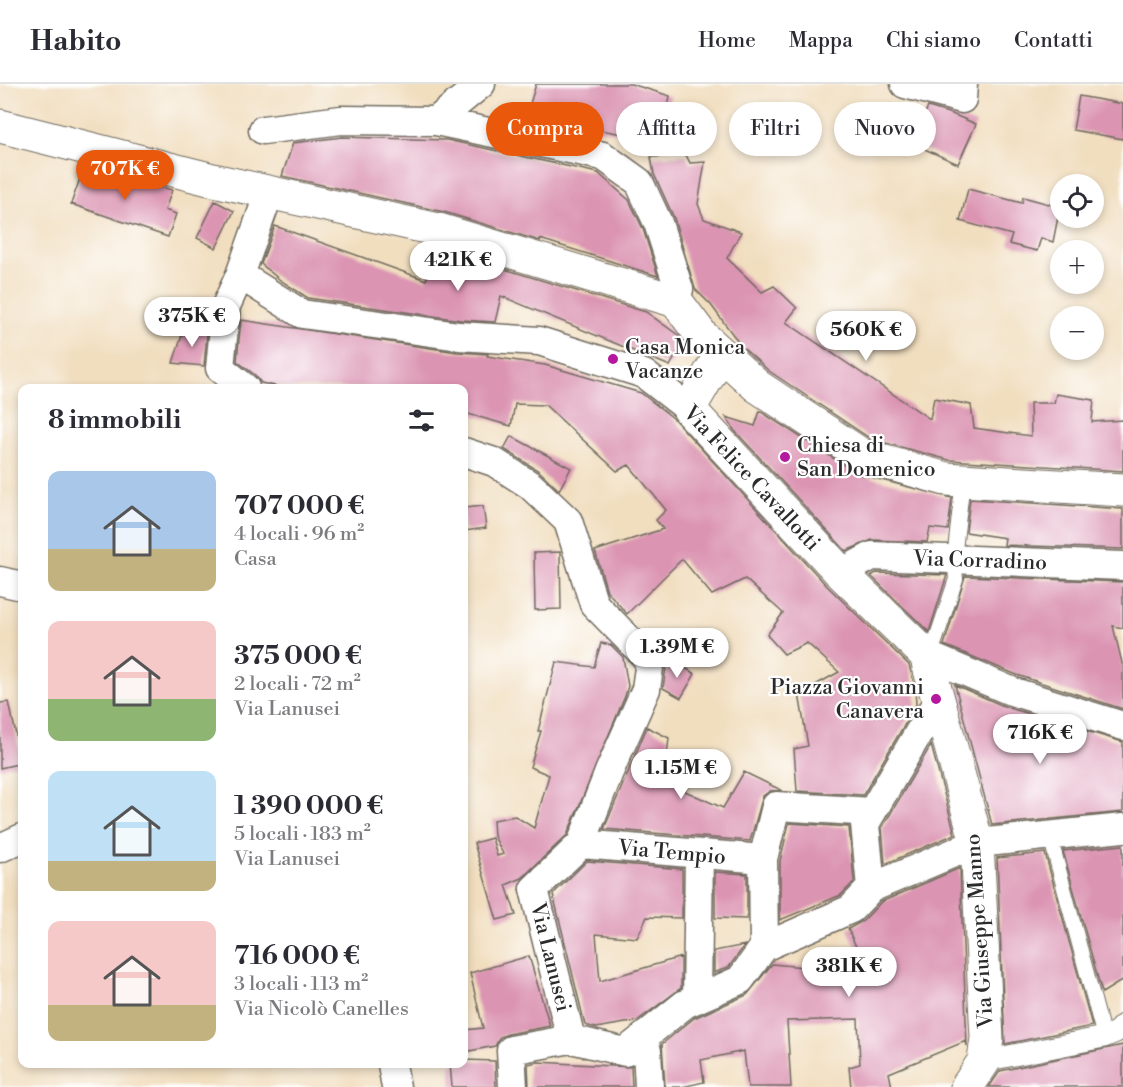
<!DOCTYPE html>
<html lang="it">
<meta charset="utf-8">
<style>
:root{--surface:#fff;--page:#f7f7f7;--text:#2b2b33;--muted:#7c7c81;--line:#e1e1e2;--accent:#ea580c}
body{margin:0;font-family:"Libre Bodoni",serif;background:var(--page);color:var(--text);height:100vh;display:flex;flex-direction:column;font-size:22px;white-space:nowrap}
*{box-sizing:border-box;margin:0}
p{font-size:20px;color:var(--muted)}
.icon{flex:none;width:33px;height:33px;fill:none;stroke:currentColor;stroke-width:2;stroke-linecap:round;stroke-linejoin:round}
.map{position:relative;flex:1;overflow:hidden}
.side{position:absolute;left:18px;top:300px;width:450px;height:684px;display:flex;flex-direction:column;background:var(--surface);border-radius:12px;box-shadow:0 3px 9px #0003}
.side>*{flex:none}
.guide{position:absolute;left:486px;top:18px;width:546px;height:54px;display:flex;gap:12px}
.fabs{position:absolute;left:1050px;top:90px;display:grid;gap:12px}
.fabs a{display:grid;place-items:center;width:54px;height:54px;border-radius:50%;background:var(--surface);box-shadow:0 3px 9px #0003;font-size:30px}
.price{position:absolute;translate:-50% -51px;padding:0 14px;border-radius:21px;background:#fff;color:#222;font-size:20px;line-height:39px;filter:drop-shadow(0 2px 3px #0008)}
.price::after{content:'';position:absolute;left:50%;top:36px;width:18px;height:14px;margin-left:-9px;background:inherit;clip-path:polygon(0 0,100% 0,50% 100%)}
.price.active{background:var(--accent);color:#fff}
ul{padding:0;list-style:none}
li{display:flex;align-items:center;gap:18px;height:150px;padding:0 30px}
li span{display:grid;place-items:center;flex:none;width:168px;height:120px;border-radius:12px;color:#555}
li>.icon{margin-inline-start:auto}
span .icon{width:72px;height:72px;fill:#fffc;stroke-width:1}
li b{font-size:26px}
h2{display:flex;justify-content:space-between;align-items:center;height:72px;padding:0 30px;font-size:26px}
.tag{padding:0 21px;border-radius:27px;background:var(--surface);box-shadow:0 3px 9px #0003;font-size:21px;line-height:54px}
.tag.active{background:var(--accent);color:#fff}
header{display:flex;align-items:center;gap:36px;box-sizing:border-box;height:84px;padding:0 30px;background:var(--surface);border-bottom:2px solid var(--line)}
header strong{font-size:28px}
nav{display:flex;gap:33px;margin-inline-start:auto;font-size:21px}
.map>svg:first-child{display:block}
.building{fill:#db94b2}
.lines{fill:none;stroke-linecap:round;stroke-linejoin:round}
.service-casing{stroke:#706a5f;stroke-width:16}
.pedestrian-casing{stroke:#706a5f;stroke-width:23}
.minor-casing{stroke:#706a5f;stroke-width:31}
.secondary-casing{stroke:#706a5f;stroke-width:35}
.primary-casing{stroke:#706a5f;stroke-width:35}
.service{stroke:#fff;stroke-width:14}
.pedestrian{stroke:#fff;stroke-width:21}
.minor{stroke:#fff;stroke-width:28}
.secondary{stroke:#fff;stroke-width:33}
.primary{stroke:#fff;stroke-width:33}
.poi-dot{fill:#b5179e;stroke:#fff;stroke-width:2}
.labels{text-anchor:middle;stroke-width:4.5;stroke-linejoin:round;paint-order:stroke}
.poi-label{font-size:21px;fill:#2b2b2b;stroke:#fff;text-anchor:start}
.street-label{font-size:21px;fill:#2b2b2b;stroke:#fff}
</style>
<header>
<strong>Habito</strong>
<nav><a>Home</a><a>Mappa</a><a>Chi siamo</a><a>Contatti</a></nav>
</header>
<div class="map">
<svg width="1123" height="1003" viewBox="0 0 1123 1003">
<rect width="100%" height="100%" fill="#fff"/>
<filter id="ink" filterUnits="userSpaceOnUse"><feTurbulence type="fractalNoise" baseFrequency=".0167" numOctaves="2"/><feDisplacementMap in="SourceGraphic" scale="12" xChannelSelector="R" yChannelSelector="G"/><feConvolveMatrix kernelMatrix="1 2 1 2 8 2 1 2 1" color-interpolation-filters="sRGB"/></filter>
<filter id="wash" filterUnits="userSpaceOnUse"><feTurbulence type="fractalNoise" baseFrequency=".008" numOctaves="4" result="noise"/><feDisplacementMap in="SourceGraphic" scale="24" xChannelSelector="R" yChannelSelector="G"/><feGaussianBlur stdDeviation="1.35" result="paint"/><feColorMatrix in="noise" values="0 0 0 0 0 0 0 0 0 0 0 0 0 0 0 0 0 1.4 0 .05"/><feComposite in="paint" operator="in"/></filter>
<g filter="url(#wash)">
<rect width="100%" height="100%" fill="#f1debf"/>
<g id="blocks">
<path class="building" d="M536 0H631L670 12 662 58 597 45 595 49 529 23Z
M1079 12 1123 20V55L1073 46Z
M928 23 952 30 976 40 958 80 911 59Z
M342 53 447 56 598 89 629 116 643 145 658 192 540 155V157L444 128 282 92 293 59Z
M686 71 690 79 705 78 698 120 704 135 741 148 727 174 762 208 774 202 797 224 786 238 930 335 934 314 971 321 974 344 1031 352 1030 319H1054L1056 310 1094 316 1092 338 1123 336V387L949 376 871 355 769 287 742 263 711 221 695 205 674 134 654 90 651 73Z
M84 83 172 106 165 126 176 130 168 153 71 120Z
M968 105 1022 119 1023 113 1060 123 1053 158 1041 154 1037 167 1009 160 1012 151 960 137Z
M215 117 234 127 216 164 197 154Z
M275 142 426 196 438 165 646 228 678 251 683 258 670 282 501 212 495 238 461 236 308 214 280 196 261 180Z
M241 236 457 268 488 270 487 272 545 281 641 309 673 334 827 502 909 581 915 603 916 621 863 711 797 707 794 665 808 662 799 610 839 588 807 559 784 570 767 551 783 529 745 495 712 511 682 475 627 530 607 507 595 467 663 445 656 436 666 426 629 381 617 387 545 321 515 320 511 342 468 330 464 304H285L261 299 255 291 237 277Z
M185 242 207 249 204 282 173 279Z
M760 327 858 390 952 414 948 446 930 444 927 458 872 456 846 467 734 346 726 333 755 342Z
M511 352 571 384 559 406 539 387 504 365Z
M970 415 1123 425V465L1004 461 1005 454 966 448Z
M483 422 486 444 464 447V424Z
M560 468 561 525 535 526 534 469Z
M876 489 947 491 929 548 871 492Z
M965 492 1123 498V544L1113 542 1123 583V625L1017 591 944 561Z
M601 559 611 561 623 573 628 602 625 612 567 751 522 794 506 801 516 831 497 836 474 759 492 754 497 772 503 770 494 752 493 736 515 732 534 744 549 691 530 683 541 647H538L556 578 594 583Z
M671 575 695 590 681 614 663 604 666 584Z
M955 601 1006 623 1123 658V728L992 741Z
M9 618 22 679 0 684V619Z
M647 643 669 654 666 681 689 687 685 707 723 724 744 688 781 706 770 707 763 712 750 757 604 745Z
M931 661 955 750 885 780 882 744Z
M789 739 849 743 854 798 841 811 780 836V777Z
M1123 761V896L1102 909 1063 767Z
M1045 769 1092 942 1005 960 997 774Z
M587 777 682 785V834L647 833 637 854 596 850 600 897 681 873V904L637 937 596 944 585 941 553 810Z
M960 784 967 962 966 957 889 989 892 1003H851L849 983 860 980 858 935 787 937 791 1003H748L744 967 701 976 704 998 682 1003H665L662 960 694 934 747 911 772 880 868 889 848 845 863 837 881 818Z
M715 788 747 790V835L715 834Z
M745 861 729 883 714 889V867Z
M529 872 550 942 508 950 500 953 495 962 464 968V946L483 944 470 889Z
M1123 961V1003H989L1000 987Z
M464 976 495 977 496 1003H452L450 980H464Z
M538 978 631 983 632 1003H529L528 980Z"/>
</g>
</g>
<g filter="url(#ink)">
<use href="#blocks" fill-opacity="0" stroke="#706a5f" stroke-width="1.5"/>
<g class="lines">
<defs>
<path id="service" d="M926 571 935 558 956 495 954 475 963 396
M1050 752 1104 953"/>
<path id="pedestrian" d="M984 977 1104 953 1116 948 1123 941"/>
<path id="minor" d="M905 0 962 15 963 0
M436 37 481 0
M263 46 341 36 436 37 603 72 639 98 658 139 679 205 676 217
M240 191 302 230 459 252 539 257 644 290 689 325
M245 304 220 284 226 222 240 191 269 109
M464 368 494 378 530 401 568 437 594 520 650 577 646 605 609 688 581 760 534 805 571 955
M841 489 872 472 1123 482
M0 497 22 502
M926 571 1011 607 1123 642
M581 760 763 775
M0 764 22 754
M871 804 865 740 938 616
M764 863 851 825 871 804 977 759 1123 744
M764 863 763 775 776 722 872 728
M697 915 699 770
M643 954 647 967 649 1003
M392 980 396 1003
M513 1003 511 966 571 955 625 968 685 920 740 896 764 863"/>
<path id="secondary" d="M721 270 689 325 841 489 926 571 977 759 987 954 984 977 967 1003"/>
<path id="primary" d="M0 42 209 95 439 146 676 217 702 252 757 302 863 372 946 395 1123 406"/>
</defs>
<use href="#service" class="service-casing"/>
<use href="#pedestrian" class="pedestrian-casing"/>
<use href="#minor" class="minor-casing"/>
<use href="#secondary" class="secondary-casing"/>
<use href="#primary" class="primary-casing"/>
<use href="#service" class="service"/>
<use href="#pedestrian" class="pedestrian"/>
<use href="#minor" class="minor"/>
<use href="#secondary" class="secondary"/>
<use href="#primary" class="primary"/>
</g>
</g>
<g class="poi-dot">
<circle cx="613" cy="275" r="6"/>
<circle cx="785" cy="373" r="6"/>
<circle cx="936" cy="615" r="6"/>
</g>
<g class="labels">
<g class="poi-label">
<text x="625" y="270">Casa Monica<tspan x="625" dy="24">Vacanze</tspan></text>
<text x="797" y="368">Chiesa di<tspan x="797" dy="24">San Domenico</tspan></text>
<text x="924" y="610" text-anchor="end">Piazza Giovanni<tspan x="924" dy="24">Canavera</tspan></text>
</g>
<g class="street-label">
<text transform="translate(752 394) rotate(47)" y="7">Via Felice Cavallotti</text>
<text transform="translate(980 476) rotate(2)" y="7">Via Corradino</text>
<text transform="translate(672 768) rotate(5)" y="7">Via Tempio</text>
<text transform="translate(979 847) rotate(-94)" y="7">Via Giuseppe Manno</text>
<text transform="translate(551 873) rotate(76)" y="7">Via Lanusei</text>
</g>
</g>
</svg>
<div class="fabs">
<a><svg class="icon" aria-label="locate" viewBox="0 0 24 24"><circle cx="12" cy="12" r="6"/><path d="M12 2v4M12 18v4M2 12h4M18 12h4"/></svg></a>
<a>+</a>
<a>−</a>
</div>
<b class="price active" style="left:125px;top:117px">707K €</b>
<b class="price" style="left:458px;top:208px">421K €</b>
<b class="price" style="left:192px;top:264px">375K €</b>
<b class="price" style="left:866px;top:278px">560K €</b>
<b class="price" style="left:677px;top:595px">1.39M €</b>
<b class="price" style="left:1040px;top:681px">716K €</b>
<b class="price" style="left:681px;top:716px">1.15M €</b>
<b class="price" style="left:849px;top:914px">381K €</b>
<div class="guide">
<a class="tag active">Compra</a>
<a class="tag">Affitta</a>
<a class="tag">Filtri</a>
<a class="tag">Nuovo</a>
</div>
<section class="side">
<h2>8 immobili<svg class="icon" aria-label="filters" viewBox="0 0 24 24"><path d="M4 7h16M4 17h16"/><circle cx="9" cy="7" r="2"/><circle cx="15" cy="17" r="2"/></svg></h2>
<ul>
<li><span style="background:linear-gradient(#a9c7e8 65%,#c2b280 0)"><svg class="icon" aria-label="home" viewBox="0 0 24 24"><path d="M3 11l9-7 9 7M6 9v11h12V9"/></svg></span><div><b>707 000 €</b><p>4 locali · 96 m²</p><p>Casa</p></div></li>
<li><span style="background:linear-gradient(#f6c9c9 65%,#8fb573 0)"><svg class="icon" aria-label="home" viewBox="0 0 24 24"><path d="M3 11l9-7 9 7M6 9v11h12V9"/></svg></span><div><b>375 000 €</b><p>2 locali · 72 m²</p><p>Via Lanusei</p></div></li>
<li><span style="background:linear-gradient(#bfe0f5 75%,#c2b280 0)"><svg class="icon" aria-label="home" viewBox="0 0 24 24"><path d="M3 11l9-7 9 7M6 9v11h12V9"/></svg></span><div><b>1 390 000 €</b><p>5 locali · 183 m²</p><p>Via Lanusei</p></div></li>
<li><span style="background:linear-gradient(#f6c9c9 70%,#c2b280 0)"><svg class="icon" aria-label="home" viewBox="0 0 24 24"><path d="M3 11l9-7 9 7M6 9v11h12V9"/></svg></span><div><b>716 000 €</b><p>3 locali · 113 m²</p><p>Via Nicolò Canelles</p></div></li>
</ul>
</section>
</div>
